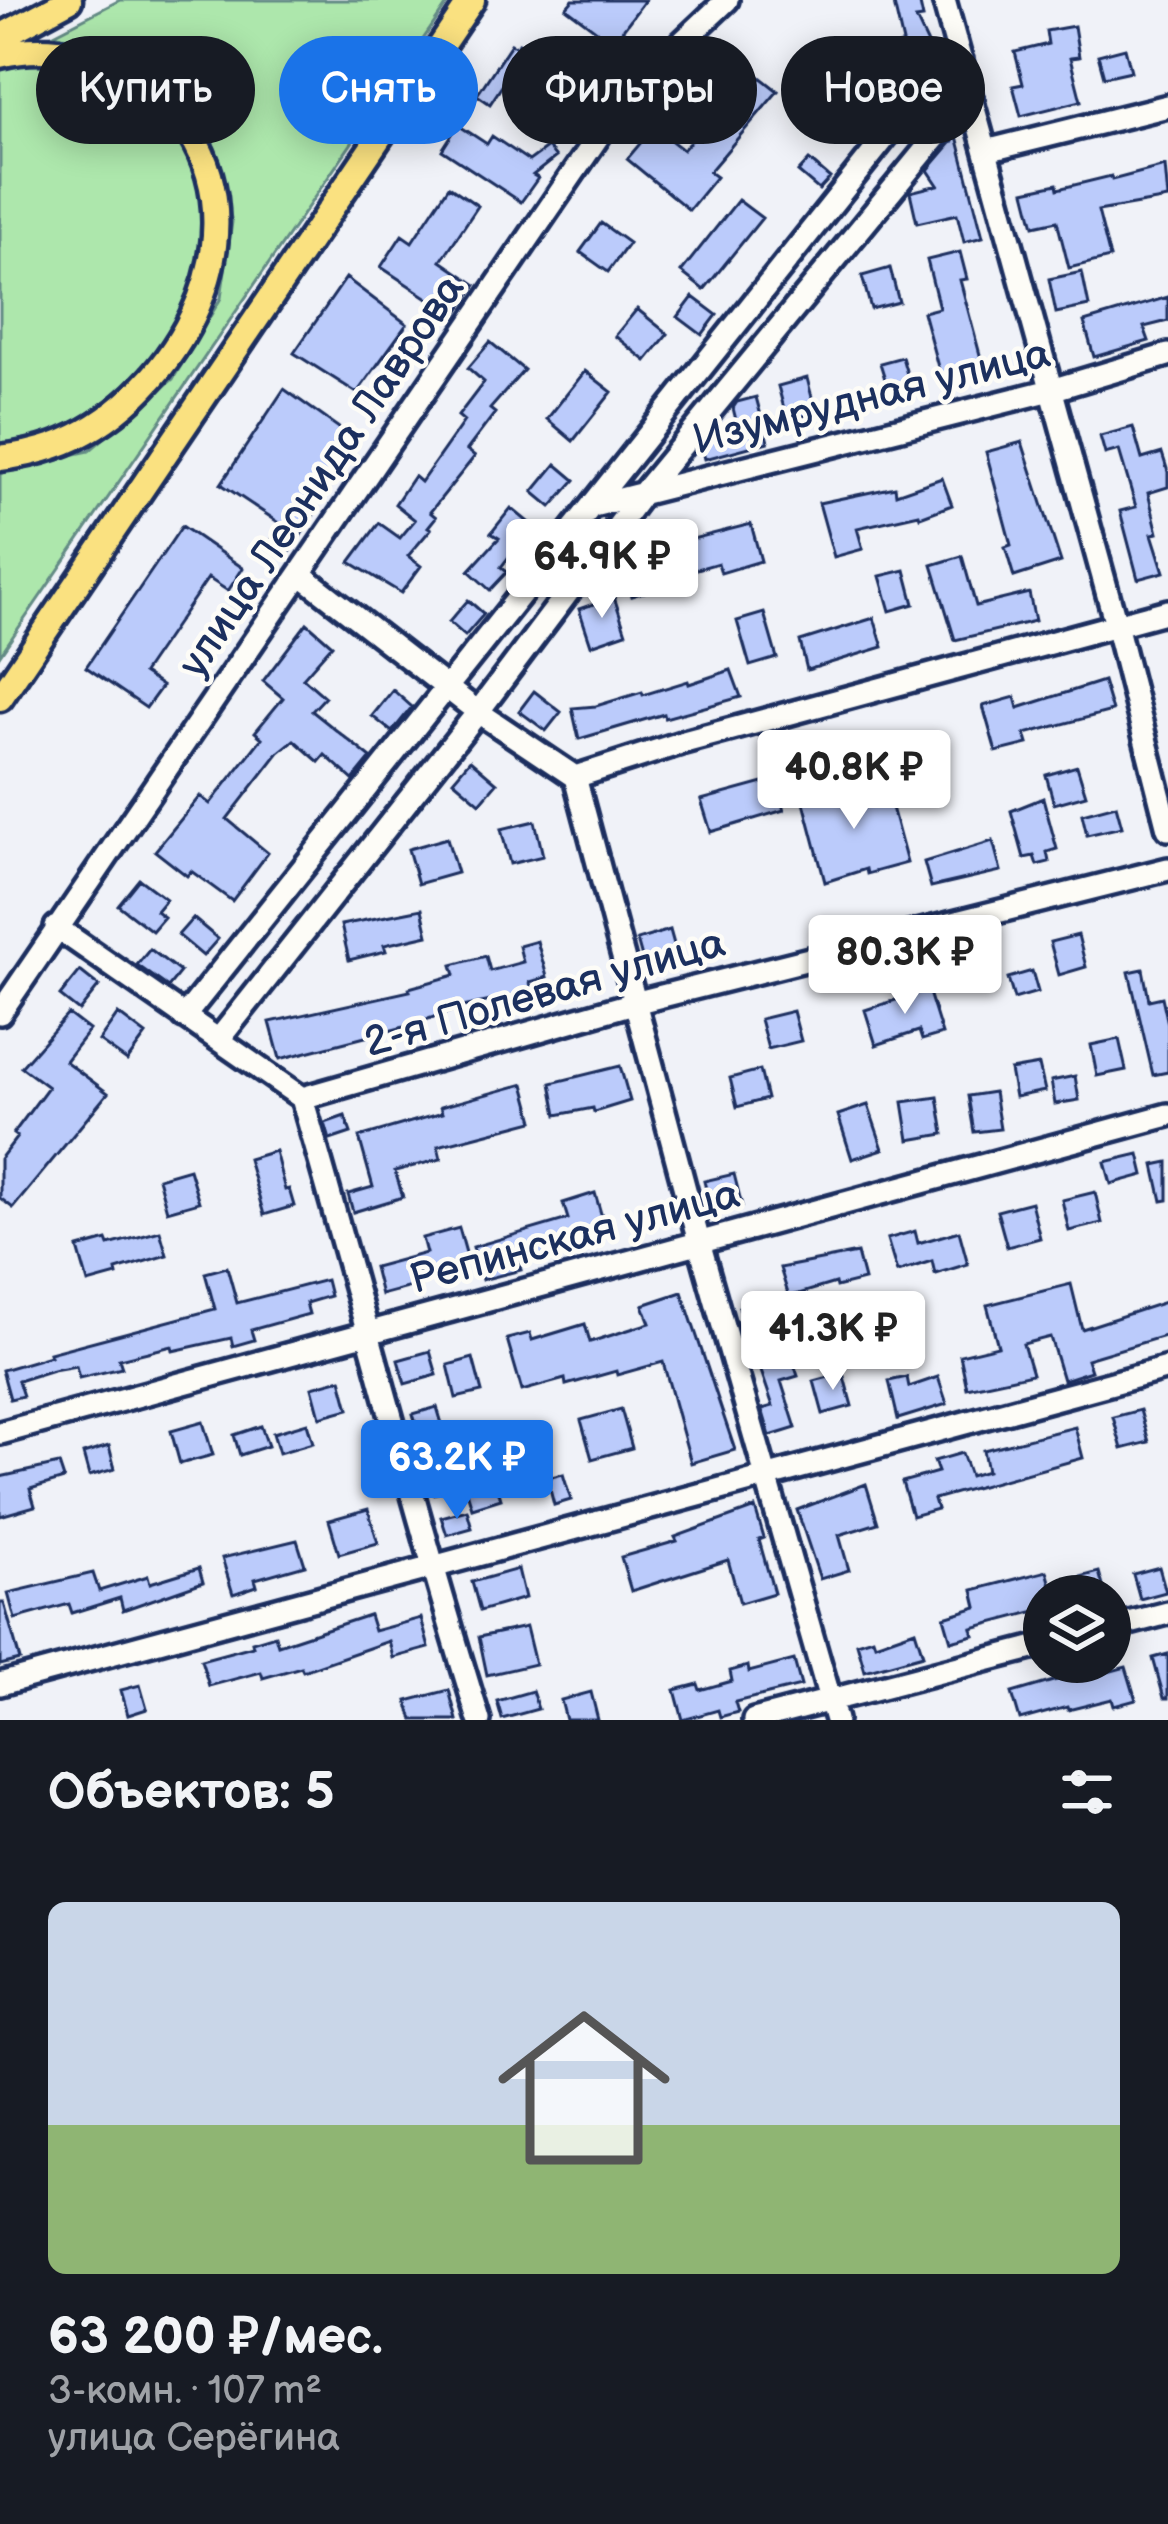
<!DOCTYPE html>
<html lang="ru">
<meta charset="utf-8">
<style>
:root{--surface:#171b24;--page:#20242c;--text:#f1f3f6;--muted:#9ea1a6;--accent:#1a73e8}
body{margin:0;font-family:"Balsamiq Sans",sans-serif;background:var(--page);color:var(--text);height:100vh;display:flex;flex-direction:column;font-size:45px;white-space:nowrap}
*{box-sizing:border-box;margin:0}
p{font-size:39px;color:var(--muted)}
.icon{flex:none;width:66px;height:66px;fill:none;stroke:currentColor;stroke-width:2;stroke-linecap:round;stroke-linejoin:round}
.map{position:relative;height:1720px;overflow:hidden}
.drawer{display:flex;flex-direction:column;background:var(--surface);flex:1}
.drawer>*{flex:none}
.guide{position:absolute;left:36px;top:36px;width:1098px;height:108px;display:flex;gap:24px}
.tools{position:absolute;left:1023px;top:1575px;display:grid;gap:24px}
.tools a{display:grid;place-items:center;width:108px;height:108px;border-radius:50%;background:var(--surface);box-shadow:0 6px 30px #0003;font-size:60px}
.price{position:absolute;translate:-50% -102px;padding:0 27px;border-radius:12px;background:#fff;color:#222;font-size:39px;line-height:78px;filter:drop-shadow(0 3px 6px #0008)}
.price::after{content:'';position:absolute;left:50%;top:72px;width:36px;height:27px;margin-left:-18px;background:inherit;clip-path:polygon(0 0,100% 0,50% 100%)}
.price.current{background:var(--accent);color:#fff}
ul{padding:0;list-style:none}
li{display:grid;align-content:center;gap:24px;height:636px;padding:0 48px}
li span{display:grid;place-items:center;height:372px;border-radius:18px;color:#555}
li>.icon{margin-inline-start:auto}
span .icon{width:216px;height:216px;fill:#fffc;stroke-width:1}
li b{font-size:51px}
h2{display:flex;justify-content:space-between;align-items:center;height:144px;padding:0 48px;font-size:51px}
.pill{padding:0 42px;border-radius:54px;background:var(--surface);box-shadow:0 6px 30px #0003;font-size:42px;line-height:108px}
.pill.current{background:var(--accent);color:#fff}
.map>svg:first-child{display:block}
.green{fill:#ade7ac;stroke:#648b85;stroke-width:3}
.building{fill:#bbcbfb;stroke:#1b2f5e;stroke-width:3}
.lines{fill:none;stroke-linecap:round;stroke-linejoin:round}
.minor-casing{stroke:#1b2f5e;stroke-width:30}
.major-casing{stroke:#1b2f5e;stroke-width:33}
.minor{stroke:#fdfcf7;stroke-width:21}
.major{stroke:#fae180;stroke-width:24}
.labels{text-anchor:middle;stroke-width:9;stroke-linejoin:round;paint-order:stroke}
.street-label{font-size:42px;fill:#1b2f5e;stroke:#fdfcf7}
</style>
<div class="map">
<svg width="1168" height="1720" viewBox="0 0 1168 1720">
<rect width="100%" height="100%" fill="#f0f2f8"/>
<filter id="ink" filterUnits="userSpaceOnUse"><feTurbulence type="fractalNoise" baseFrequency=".00833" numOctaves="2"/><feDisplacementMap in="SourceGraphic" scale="24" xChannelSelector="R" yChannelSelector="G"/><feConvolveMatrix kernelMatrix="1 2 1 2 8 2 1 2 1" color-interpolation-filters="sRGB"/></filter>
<g filter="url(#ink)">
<path class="green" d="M120 0H450L0 655V470L89 451 173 379 221 298 232 222 210 133 161 81 91 44 54 34Z
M17 61C37 62 62 60 81 65 172 86 224 186 199 273 177 350 82 443 0 444V67Z"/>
<path class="building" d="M573 0H645L613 43 566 8Z
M893 0H919L923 18 916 19 934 57 866 87 856 64 903 43Z
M1074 26 1079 57 1070 58 1081 101 1021 116 1013 86 1023 84 1015 52 1048 44 1046 31Z
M519 43 537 51 540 46 552 53 549 56 562 62 556 77 523 54 490 104 477 95 511 44 517 47Z
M1125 48 1131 71 1104 77 1098 55Z
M751 70 778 91 709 172 716 177 689 210 627 159 654 127 683 150Z
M563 73 586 89 594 77 606 85 585 116 567 130 559 119 579 104 554 87Z
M855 93 872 107 849 133 832 119Z
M458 125 487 144 492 136 529 161 548 147 556 157 533 175 538 178 521 202 442 150Z
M957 136 983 237 964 242 957 214 917 223 910 192 938 185 928 170Z
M809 160 830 178 819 190 798 172Z
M1165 166 1168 199 1098 211 1110 258 1069 268 1057 221 1034 226 1025 191 1057 184 1058 189 1111 176 1112 180Z
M449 186 478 206 441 261 476 285 455 316 381 267 402 235 412 242Z
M738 200 762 218 704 290 681 272Z
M601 223 629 243 608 272 580 252Z
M960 252 967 279 960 280 983 366 941 378 923 312 939 308 927 260Z
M890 268 899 302 871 309 862 276Z
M1082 272 1089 306 1056 313 1049 279Z
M346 278 407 324 357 393 294 353Z
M693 297 717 315 702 335 678 317Z
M1168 297V321L1144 327 1149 341 1094 357 1084 322Z
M637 309 668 334 646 361 615 336Z
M490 342 524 370 490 409 495 413 467 450 475 456 430 512 436 517 428 527 431 529 408 556 421 566 401 593 350 562 379 523 400 538 415 520 395 504 414 476 421 482 464 421 458 416 484 382 468 368Z
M902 357 911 388 890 395 880 363Z
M585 371 612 392 573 441 547 419Z
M807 378 816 413 787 420 778 386Z
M284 389 356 440 311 504 318 508 291 551 272 539 281 524 221 484Z
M756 397 768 442 705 459 701 446 704 442 739 432 733 408 737 402Z
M1133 427 1142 459 1162 453 1168 472V487L1148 493 1158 533 1152 534 1164 572 1138 579 1120 511 1136 507 1119 450 1105 454 1100 436Z
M1022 442 1061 562 1014 577 1005 547 1011 545 986 452Z
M556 464 575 480 551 507 533 492Z
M942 478 952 505 920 517 919 514 857 528 863 549 834 557 819 503 895 487 896 494Z
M511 508 533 526 501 567 507 572 490 590 469 571 499 538 491 533Z
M751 524 761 561 721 573 718 563 662 579 664 586 631 596 622 563 666 550 665 546Z
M182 526 243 568 228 591 208 578 143 673 162 686 146 708 86 667Z
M962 556 976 606 1029 593 1035 621 955 640 932 565Z
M905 570 914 604 890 611 880 576Z
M614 597 626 633 591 645 579 609Z
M468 600 484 614 465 636 449 622Z
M764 613 777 658 750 666 737 621Z
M874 618 883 647 807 670 800 641Z
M307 623 332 645 303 678 325 697 312 711 371 758 353 780 325 755 319 762 294 740 279 752 227 819 268 853 232 901 191 871 187 876 155 851 200 796 210 804 262 738 255 732 283 698 263 681Z
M731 670 741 697 665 718 664 714 579 739 572 708 596 706 642 692 643 695 688 681 689 684Z
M1103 681 1112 711 1025 734 1028 744 996 752 983 706 1015 697 1018 708Z
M393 690 412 707 392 732 372 716Z
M534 691 561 712 546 731 519 711Z
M470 760 497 783 480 803 453 780Z
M1077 766 1086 795 1054 804 1046 775Z
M774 780 784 810 711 832 701 800Z
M837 784 842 799 886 785 907 863 867 874 866 869 825 882 802 795Z
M1043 798 1057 849 1047 852 1049 862 1037 865 1034 856 1024 858 1011 811Z
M1116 805 1122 827 1087 835 1082 814Z
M535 821 543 856 510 864 501 829Z
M447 838 457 873 418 884 408 849Z
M993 841 1001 871 931 887 924 862Z
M139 879 166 899 156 911 164 917 152 931 118 905Z
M422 909 428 935 384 945 386 951 349 960 341 925Z
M193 918 218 939 203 956 178 935Z
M670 930 680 966 647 976 637 940Z
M1078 935 1086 967 1059 975 1050 942Z
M537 941 547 977 530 982 532 992 463 1007 408 1026 280 1059 270 1022 410 991 409 988 455 975 452 965 486 956 490 971 523 962 519 946Z
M150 949 180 972 168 987 137 965Z
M1143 969 1149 1000 1162 997 1168 1024V1072L1153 1075 1129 972Z
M80 971 99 986 79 1011 60 996Z
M1032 971 1038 992 1014 999 1008 978Z
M926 983 942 1034 922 1040 919 1031 876 1045 865 1010 908 996 906 989Z
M793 1011 801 1041 768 1049 760 1019Z
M68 1014 89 1030 65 1061 108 1093 13 1208 0 1198V1159L17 1137 13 1134 48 1087 21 1067Z
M118 1014 146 1035 127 1061 99 1041Z
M1119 1039 1126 1070 1097 1076 1091 1045Z
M1039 1065 1045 1091 1015 1097 1010 1070Z
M620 1066 630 1101 594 1112 593 1108 557 1115 551 1083Z
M760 1070 767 1099 737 1107 730 1078Z
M1075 1076 1079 1100 1055 1104 1051 1081Z
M524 1084 534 1121 438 1146 441 1159 395 1171 403 1197 353 1212 348 1194 373 1187 359 1137 442 1113 440 1107Z
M994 1092 1000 1129 974 1132 968 1096Z
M938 1097 944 1134 909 1140 903 1102Z
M868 1105 883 1149 852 1159 838 1115Z
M345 1116 351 1133 330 1140 325 1123Z
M275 1151 285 1190 289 1189 294 1206 264 1215 248 1159Z
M1139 1154 1144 1175 1111 1184 1105 1162Z
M1168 1162V1200L1162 1201 1154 1165Z
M189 1169 199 1202 167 1211 158 1178Z
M734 1174 742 1206 712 1213 704 1181Z
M1095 1192 1102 1223 1069 1231 1062 1200Z
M595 1193 606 1231 565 1244 567 1249 519 1263 521 1270 482 1280 473 1247 568 1219 563 1203Z
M1031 1202 1040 1238 1007 1247 997 1211Z
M459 1228 468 1260 419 1273 422 1284 381 1295 374 1267 426 1253 422 1238Z
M160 1231 167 1255 116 1270 117 1275 88 1283 78 1248 107 1240 109 1245Z
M915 1231 918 1243 959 1231 968 1264 935 1274 932 1261 897 1272 887 1239Z
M857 1253 864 1280 836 1287 835 1283 789 1297 780 1268Z
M227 1267 237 1303 326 1280 330 1296 306 1303 309 1314 251 1330 254 1340 233 1346 231 1338 173 1351 172 1346 119 1359 122 1368 79 1378 76 1366 53 1370 18 1381 23 1396 10 1399 2 1370 50 1356 49 1353 215 1309 205 1273Z
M1071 1284 1082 1329 1168 1301V1335L1087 1359 1091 1371 1063 1380 1050 1337 1023 1344 1032 1374 967 1388 960 1355 998 1346 987 1305Z
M682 1292 735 1450 691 1463 663 1362 617 1375 616 1371 566 1385 565 1379 522 1391 507 1339 530 1333 532 1340 585 1324 590 1342 650 1323 643 1305Z
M772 1298 798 1376 781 1381 796 1428 770 1436 762 1409 773 1406 739 1307Z
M894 1328 898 1343 883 1348 884 1352 875 1355 876 1360 859 1364 852 1339Z
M430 1351 437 1375 405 1384 398 1360Z
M473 1358 482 1392 456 1398 448 1365Z
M843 1373 852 1406 823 1414 814 1381Z
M907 1377 909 1387 938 1377 947 1404 898 1419 889 1381Z
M341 1379 349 1409 320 1417 312 1387Z
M437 1407 445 1434 421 1440 413 1414Z
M621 1409 632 1448 592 1459 581 1420Z
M1140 1410 1149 1442 1122 1449 1113 1417Z
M203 1422 213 1455 180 1464 171 1431Z
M307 1423 313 1443 279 1453 273 1433Z
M261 1426 268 1446 240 1455 234 1435Z
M480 1426 487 1451 458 1460 450 1435Z
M1075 1427 1083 1458 934 1499 937 1509 912 1516 902 1482 938 1472 934 1461 962 1453 970 1476 987 1471 983 1450Z
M109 1446 115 1469 89 1476 83 1454Z
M455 1461 462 1486 434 1494 427 1469Z
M59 1464 64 1479 30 1489 35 1506 0 1516V1477Z
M563 1474 571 1500 554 1505 547 1478Z
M495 1479 501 1499 472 1508 466 1488Z
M866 1484 878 1523 839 1535 849 1570 820 1579 797 1510Z
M755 1508 764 1538 759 1540 774 1593 740 1603 728 1560 631 1591 621 1557 677 1541 675 1537Z
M368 1509 378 1543 339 1554 329 1520Z
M467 1510 472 1528 447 1535 441 1517Z
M297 1540 305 1565 255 1579 257 1586 233 1594 222 1558Z
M1159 1567 1166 1592 1140 1599 1133 1574Z
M199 1568 203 1582 123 1610 120 1598 72 1613 69 1604 15 1619 8 1593 93 1573 99 1591 148 1576 150 1583Z
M518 1569 525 1598 480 1611 472 1582Z
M1047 1571 1051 1585 1099 1572 1105 1593 1044 1596V1609L972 1628 974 1635 951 1641 944 1617 977 1607 973 1590Z
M0 1603H4L20 1660 0 1665Z
M369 1615 374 1631 421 1618 429 1648 393 1658 389 1641 303 1671 301 1667 263 1678 261 1672 209 1686 201 1660 253 1646 252 1642 275 1635 278 1645Z
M526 1627 535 1664 487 1675 479 1637Z
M915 1630 923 1655 865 1671 857 1643 873 1638 875 1644Z
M1168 1654V1698H1164L1153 1658Z
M794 1660 801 1686 735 1702 738 1712 720 1717 718 1710 683 1720 675 1690 698 1684 700 1690 732 1681 730 1671 748 1666 749 1672Z
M1126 1667 1136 1700 1114 1706 1112 1699 1068 1710 1067 1707 1020 1720 1012 1693 1084 1672 1086 1678Z
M140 1685 147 1709 128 1715 121 1690Z
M449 1690 457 1720H413L407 1701Z
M532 1691 538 1709 502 1719 497 1701Z
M591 1692 598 1720H566L561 1700Z"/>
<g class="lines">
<defs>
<path id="minor" d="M944 0 1116 624 1168 829
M986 151 1168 106
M593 506 1051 390 1168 355
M300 574 478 712 575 777
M575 777 699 1242 836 1720
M575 777 684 742 1168 611
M56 927 302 1098 634 1003 1168 869
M0 1013 606 125 660 63 727 0
M184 1017 931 80 961 60
M219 1039 478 712 642 494 944 127 972 100
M302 1098C362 1305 415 1514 479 1720
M0 1433 1168 1115
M1110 1628 1168 1613
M0 1684 1168 1368
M754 1720 1044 1645"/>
<path id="major" d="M0 37 69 0
M0 55C38 45 82 51 117 66 148 80 172 104 190 133 262 246 170 405 54 446 37 452 17 456 0 458
M0 698 472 0"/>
</defs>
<use href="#minor" class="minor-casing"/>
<use href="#major" class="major-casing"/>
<use href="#minor" class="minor"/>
<use href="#major" class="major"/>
</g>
</g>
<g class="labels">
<g class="street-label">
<text transform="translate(871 395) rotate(-14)" y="15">Изумрудная улица</text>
<text transform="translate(320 475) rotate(-56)" y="15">улица Леонида Лаврова</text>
<text transform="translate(544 991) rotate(-16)" y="15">2-я Полевая улица</text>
<text transform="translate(574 1235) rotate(-15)" y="15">Репинская улица</text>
</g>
</g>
</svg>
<div class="tools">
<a><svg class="icon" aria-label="layers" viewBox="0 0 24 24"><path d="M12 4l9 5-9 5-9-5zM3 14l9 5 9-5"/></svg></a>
</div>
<b class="price" style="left:602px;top:621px">64.9K ₽</b>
<b class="price" style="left:854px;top:832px">40.8K ₽</b>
<b class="price" style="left:905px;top:1017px">80.3K ₽</b>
<b class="price" style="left:833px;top:1393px">41.3K ₽</b>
<b class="price current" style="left:457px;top:1522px">63.2K ₽</b>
<div class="guide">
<a class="pill">Купить</a>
<a class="pill current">Снять</a>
<a class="pill">Фильтры</a>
<a class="pill">Новое</a>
</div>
</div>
<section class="drawer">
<h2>Объектов: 5<svg class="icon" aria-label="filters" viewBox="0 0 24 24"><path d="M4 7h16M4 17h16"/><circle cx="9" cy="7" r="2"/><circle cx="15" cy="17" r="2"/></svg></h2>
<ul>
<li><span style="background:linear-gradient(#c9d6e8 60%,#8fb573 0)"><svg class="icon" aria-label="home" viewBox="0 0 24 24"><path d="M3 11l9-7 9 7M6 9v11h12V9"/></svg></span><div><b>63 200 ₽/мес.</b><p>3-комн. · 107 m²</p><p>улица Серёгина</p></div></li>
</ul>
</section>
